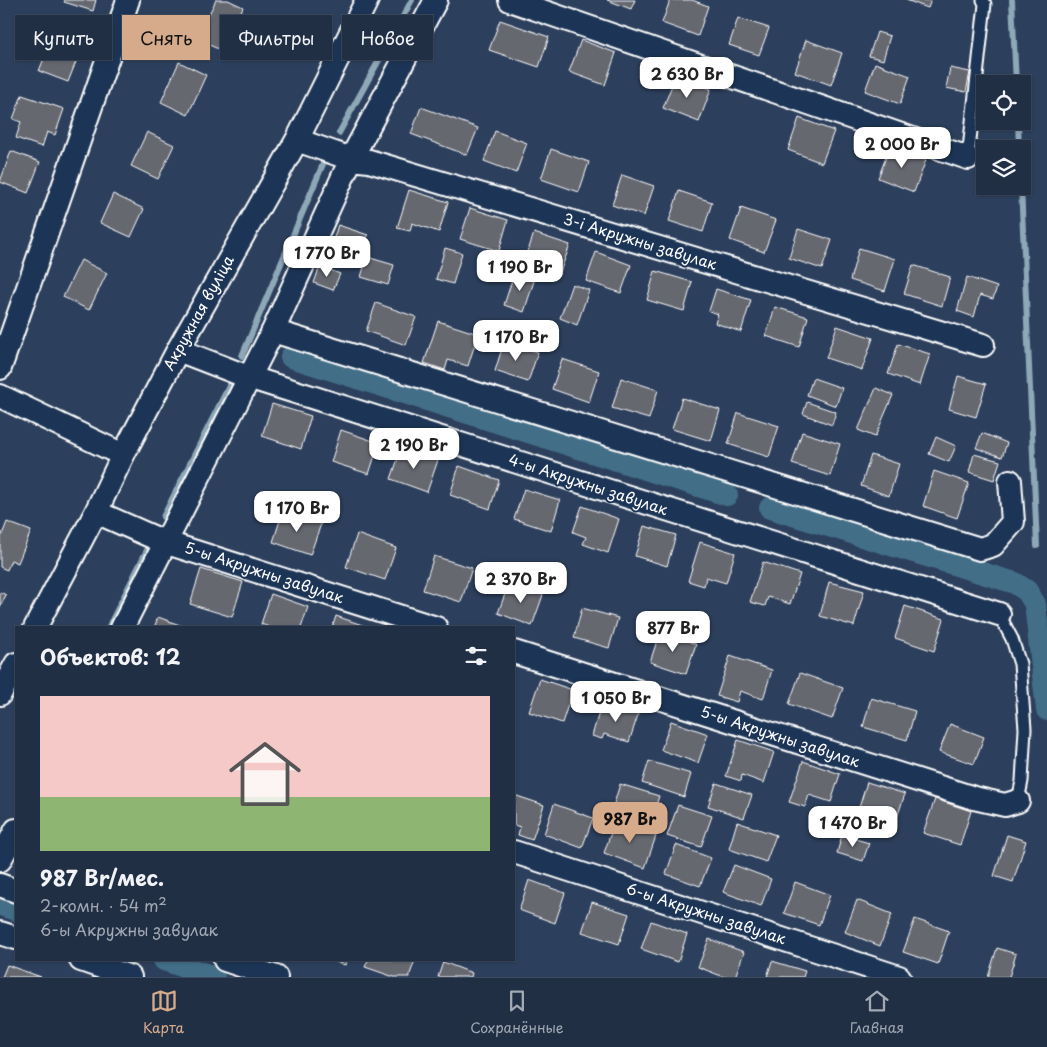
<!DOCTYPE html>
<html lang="ru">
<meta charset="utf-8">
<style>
:root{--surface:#212f45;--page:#2d3b50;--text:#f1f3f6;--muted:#a2a9b3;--line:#3e4a5e;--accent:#d6ab8b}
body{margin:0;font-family:"Playpen Sans",sans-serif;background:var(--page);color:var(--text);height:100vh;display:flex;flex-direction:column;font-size:19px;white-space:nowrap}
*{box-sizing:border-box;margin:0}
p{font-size:16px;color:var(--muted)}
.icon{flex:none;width:28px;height:28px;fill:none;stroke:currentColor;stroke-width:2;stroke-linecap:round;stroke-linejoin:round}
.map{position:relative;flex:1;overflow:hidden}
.sheet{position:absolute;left:15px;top:626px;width:500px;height:335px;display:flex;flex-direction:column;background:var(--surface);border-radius:0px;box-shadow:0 1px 4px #0004,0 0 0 1px var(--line)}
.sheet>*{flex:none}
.guide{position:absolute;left:15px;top:15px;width:500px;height:45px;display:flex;gap:10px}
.buttons{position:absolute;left:976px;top:75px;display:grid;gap:10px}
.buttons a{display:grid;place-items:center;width:55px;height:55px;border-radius:0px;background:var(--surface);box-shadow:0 1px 4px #0004,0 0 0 1px var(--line);font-size:25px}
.price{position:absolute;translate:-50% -42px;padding:0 11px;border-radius:10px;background:#fff;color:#222;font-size:16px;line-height:32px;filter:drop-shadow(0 1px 2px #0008)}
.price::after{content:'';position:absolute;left:50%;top:30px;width:15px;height:11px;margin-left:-8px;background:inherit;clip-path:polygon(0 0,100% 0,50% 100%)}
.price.current{background:var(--accent);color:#111}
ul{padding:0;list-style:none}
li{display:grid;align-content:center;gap:10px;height:265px;padding:0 25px}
li span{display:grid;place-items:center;height:155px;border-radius:0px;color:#555}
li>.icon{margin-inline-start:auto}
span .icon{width:90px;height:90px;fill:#fffc;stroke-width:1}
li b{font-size:21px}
h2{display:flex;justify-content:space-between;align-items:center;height:60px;padding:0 25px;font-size:21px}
.chip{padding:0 18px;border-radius:0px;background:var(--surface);box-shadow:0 1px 4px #0004,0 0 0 1px var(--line);font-size:18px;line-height:45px}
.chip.current{background:var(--accent);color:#111}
.dock{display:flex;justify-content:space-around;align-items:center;height:70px;border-top:1px solid var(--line);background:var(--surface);font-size:14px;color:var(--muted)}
.dock a{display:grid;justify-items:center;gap:2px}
.dock .current{color:var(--accent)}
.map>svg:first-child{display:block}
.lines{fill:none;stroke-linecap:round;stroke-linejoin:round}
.stream{stroke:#8ea8b8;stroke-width:6}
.canal{stroke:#426e88;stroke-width:22}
.building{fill:#666770;stroke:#fff}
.lane-casing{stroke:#fff;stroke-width:15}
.street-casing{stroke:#fff;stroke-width:26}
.lane{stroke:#1d3557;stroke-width:11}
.street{stroke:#1d3557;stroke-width:22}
.labels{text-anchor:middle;stroke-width:4;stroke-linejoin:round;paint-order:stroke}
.street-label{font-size:15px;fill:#fff;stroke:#1d3557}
</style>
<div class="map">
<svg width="1047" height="977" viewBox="0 0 1047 977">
<rect width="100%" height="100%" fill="#2c3f5c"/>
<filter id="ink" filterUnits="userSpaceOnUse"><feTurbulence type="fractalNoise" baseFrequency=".02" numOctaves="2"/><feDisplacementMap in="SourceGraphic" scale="10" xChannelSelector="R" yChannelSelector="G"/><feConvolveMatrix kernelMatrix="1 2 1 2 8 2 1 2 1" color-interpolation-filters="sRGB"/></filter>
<g filter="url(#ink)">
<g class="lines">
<path class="stream" d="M1012 0 1016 84
M1018 121 1019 149
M339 133 412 0
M1021 186 1037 546
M242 356 323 164
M163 517 229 386
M108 628 148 548"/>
<path class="canal" d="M291 357 727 495
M770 508 1015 583 1027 591 1035 604 1047 710
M4 906 16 910
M164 960 214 977"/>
</g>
<path class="building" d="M65 0H96L93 11 64 2Z
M216 0H228L243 7 223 51 184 34 193 16 205 22Z
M607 0H635L631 9Z
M670 0H692L708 6 698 36 662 23Z
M906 0H931L928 8Z
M738 18 769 28 759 55 729 45Z
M500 20 549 37 539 67 489 50Z
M877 32 890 36 883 60 869 56Z
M54 33 83 44 68 82 39 71Z
M581 40 616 53 605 85 569 72Z
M806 40 842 53 831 85 795 72Z
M179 62 206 75 188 115 161 102Z
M875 63 910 76 900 104 865 91Z
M950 68 970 72 966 92 946 88Z
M676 75 711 89 699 122 663 108Z
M22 95 64 109 55 135 47 132 42 147 16 138 21 122 13 119Z
M421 107 478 128 467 155 411 134Z
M799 118 834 131 822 163 788 150Z
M495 131 527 143 516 173 484 161Z
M147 132 174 145 158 179 131 166Z
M890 147 926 160 914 192 878 178Z
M551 149 589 162 579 192 541 179Z
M11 151 40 162 28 193 0 182Z
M622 175 654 186 644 216 612 205Z
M409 190 448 202 439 232 412 223 410 231 397 228Z
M679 191 712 202 703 232 669 221Z
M113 194 144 209 131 237 100 223Z
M470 208 508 220 499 251 460 239Z
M741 208 776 220 764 252 730 240Z
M338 225 368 235 359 264 329 254Z
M798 229 832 240 822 269 789 258Z
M534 233 570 245 559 275 524 263Z
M445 248 462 253 453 284 436 279Z
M859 248 895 259 885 291 850 280Z
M596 252 631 265 621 293 586 281Z
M367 257 394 265 388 285 361 277Z
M81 260 107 273 89 310 63 297Z
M913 265 950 277 942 306 904 294Z
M320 266 340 274 333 290 314 283Z
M515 271 535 278 524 312 504 305Z
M655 271 692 282 684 311 647 300Z
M967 277 997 287 993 299 980 295 974 317 957 311Z
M572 284 589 290 577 325 560 318Z
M716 289 751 300 741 332 715 323 718 314 709 311Z
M376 303 416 317 406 345 366 331Z
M775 307 808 317 799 347 766 336Z
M438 321 478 334 468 366 448 360 445 370 424 363Z
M837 326 873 338 862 370 826 358Z
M504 342 538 352 528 382 495 371Z
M898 344 930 354 920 385 888 374Z
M562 359 599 371 589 402 552 389Z
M958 376 986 384 976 417 949 409Z
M621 378 658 390 649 419 612 408Z
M813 378 842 388 836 406 807 395Z
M876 388 893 395 875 437 858 430Z
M682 398 720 410 711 441 672 429Z
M807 402 836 412 832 425 803 414Z
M272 404 311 416 301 449 262 436Z
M738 413 779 426 769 457 728 444Z
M341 430 379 443 369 474 331 462Z
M802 432 840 444 830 476 792 464Z
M982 433 1007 443 1002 457 976 448Z
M936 437 956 446 949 462 929 454Z
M402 447 438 460 427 492 391 479Z
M974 454 1000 461 994 480 969 472Z
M871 455 899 464 889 496 861 486Z
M459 466 499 480 490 509 450 495Z
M934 471 969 483 957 518 923 506Z
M524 489 560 500 551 531 514 519Z
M582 506 619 519 608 553 583 544 586 537 573 532Z
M283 511 321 524 310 555 273 542Z
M7 522 31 531 18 563 11 560 7 570 0 567V540Z
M644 526 676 535 667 566 635 556Z
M357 534 396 548 385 580 346 567Z
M700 542 735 553 726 583 706 577 704 586 688 581Z
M434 556 472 568 461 602 423 590Z
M763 562 800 574 790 604 768 597 765 606 750 602Z
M201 569 243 582 232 617 190 604Z
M829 582 864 591 854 626 820 616Z
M509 583 543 595 532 626 498 613Z
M0 592 6 595 0 607Z
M271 594 308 607 301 628H272L261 624Z
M905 606 944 619 934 651 895 638Z
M582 608 618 618 609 648 574 638Z
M336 616 371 628H332Z
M158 617 188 628H154Z
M660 632 696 644 686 674 650 662Z
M730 656 772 670 763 699 740 691 737 702 717 696Z
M800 673 843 688 832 719 789 704Z
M540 679 573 690 562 723 529 712Z
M871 698 915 711 907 740 863 727Z
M612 704 639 712 629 742 604 734 602 739 592 736 600 709 610 712Z
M671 721 708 734 698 763 661 750Z
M950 724 984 737 974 764 939 752Z
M738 740 774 752 764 783 742 775 741 781 726 776Z
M649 761 691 774 684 797 642 783Z
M803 761 840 774 831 802 809 795 805 807 789 802Z
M867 782 905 794 895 823 858 811Z
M716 783 752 795 744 818 708 806Z
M620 784 659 796 651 820 613 807Z
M514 795 544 805 532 840 518 835 520 827 514 825Z
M935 799 971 811 960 845 923 833Z
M554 804 593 818 582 848 544 834Z
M678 805 712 816 701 847 667 836Z
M615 821 656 836 645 868 604 853Z
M737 822 776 835 766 862 729 849Z
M842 835 869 843 863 861 837 853Z
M1007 835 1026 841 1013 882 994 876Z
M676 845 711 858 700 886 666 874Z
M734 865 771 879 761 906 723 892Z
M529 880 565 893 555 923 519 910Z
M795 882 830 895 819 925 784 913Z
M857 900 892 914 880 946 845 932Z
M592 902 629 914 619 944 582 932Z
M915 919 949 931 938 964 903 952Z
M651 921 687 934 678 962 641 949Z
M709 939 744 952 735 977H724L698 967Z
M997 948 1016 954 1009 977H988Z
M330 960H347L345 965Z
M368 960H415L409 977H394L365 967Z
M772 961 805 971 803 977H767Z
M443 962 472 973 471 977H438Z
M7 965 41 977H2Z"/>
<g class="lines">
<defs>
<path id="lane" d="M968 158 985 4 983 0
M999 614 1012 639 1020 664 1025 729 1022 781 1018 801"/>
<path id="street" d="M510 0 968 158
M297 140 351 159 369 161 983 345
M273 331 980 549 993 545 1013 522 1010 481
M178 350 248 377 999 614
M0 368 128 0
M0 396 123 455
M96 512 164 542 436 628
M35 628 96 512 123 455 178 350 297 140 367 0
M122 628 273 331 351 159 436 0
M514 652 974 798 1005 805 1018 801
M0 694 16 664
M514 852 899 977
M0 860 16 830
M0 885 16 891
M0 933 16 938
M81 960 130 977
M225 960 276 977"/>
</defs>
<use href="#lane" class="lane-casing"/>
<use href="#street" class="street-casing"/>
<use href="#lane" class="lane"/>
<use href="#street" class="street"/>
</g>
</g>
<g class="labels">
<g class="street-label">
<text transform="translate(640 242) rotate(17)" y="5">3-і Акружны завулак</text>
<text transform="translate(199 313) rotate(-61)" y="5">Акружная вуліца</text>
<text transform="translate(588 485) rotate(18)" y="5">4-ы Акружны завулак</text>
<text transform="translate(264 573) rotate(18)" y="5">5-ы Акружны завулак</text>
<text transform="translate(780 737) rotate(18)" y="5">5-ы Акружны завулак</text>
<text transform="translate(706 914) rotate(18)" y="5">6-ы Акружны завулак</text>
</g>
</g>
</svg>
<div class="buttons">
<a><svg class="icon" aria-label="locate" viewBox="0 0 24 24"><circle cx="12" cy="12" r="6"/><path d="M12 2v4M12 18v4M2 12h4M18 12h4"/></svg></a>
<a><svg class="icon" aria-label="layers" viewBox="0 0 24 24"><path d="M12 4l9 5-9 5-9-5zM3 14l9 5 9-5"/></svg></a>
</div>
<b class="price" style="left:687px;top:99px">2 630 Br</b>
<b class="price" style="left:902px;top:169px">2 000 Br</b>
<b class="price" style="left:327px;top:278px">1 770 Br</b>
<b class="price" style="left:520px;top:292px">1 190 Br</b>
<b class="price" style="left:516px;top:362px">1 170 Br</b>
<b class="price" style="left:414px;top:470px">2 190 Br</b>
<b class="price" style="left:297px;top:533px">1 170 Br</b>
<b class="price" style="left:521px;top:604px">2 370 Br</b>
<b class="price" style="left:673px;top:653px">877 Br</b>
<b class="price" style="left:616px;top:723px">1 050 Br</b>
<b class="price current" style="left:630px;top:844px">987 Br</b>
<b class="price" style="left:853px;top:848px">1 470 Br</b>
<div class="guide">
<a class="chip">Купить</a>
<a class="chip current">Снять</a>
<a class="chip">Фильтры</a>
<a class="chip">Новое</a>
</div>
<section class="sheet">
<h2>Объектов: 12<svg class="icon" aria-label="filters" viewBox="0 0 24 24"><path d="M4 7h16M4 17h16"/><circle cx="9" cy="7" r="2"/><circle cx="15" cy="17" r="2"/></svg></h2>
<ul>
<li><span style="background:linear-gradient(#f6c9c9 65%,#8fb573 0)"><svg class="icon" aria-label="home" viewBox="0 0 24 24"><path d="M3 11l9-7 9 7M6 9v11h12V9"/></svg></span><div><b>987 Br/мес.</b><p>2-комн. · 54 m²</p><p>6-ы Акружны завулак</p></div></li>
</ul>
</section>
</div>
<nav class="dock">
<a class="current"><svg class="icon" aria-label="map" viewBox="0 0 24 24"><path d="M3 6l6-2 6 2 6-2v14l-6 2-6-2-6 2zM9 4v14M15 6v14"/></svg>Карта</a>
<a><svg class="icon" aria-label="saved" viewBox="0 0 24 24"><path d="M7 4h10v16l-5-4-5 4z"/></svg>Сохранённые</a>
<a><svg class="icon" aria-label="home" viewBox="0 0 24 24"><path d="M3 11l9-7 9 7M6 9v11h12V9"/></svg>Главная</a>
</nav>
